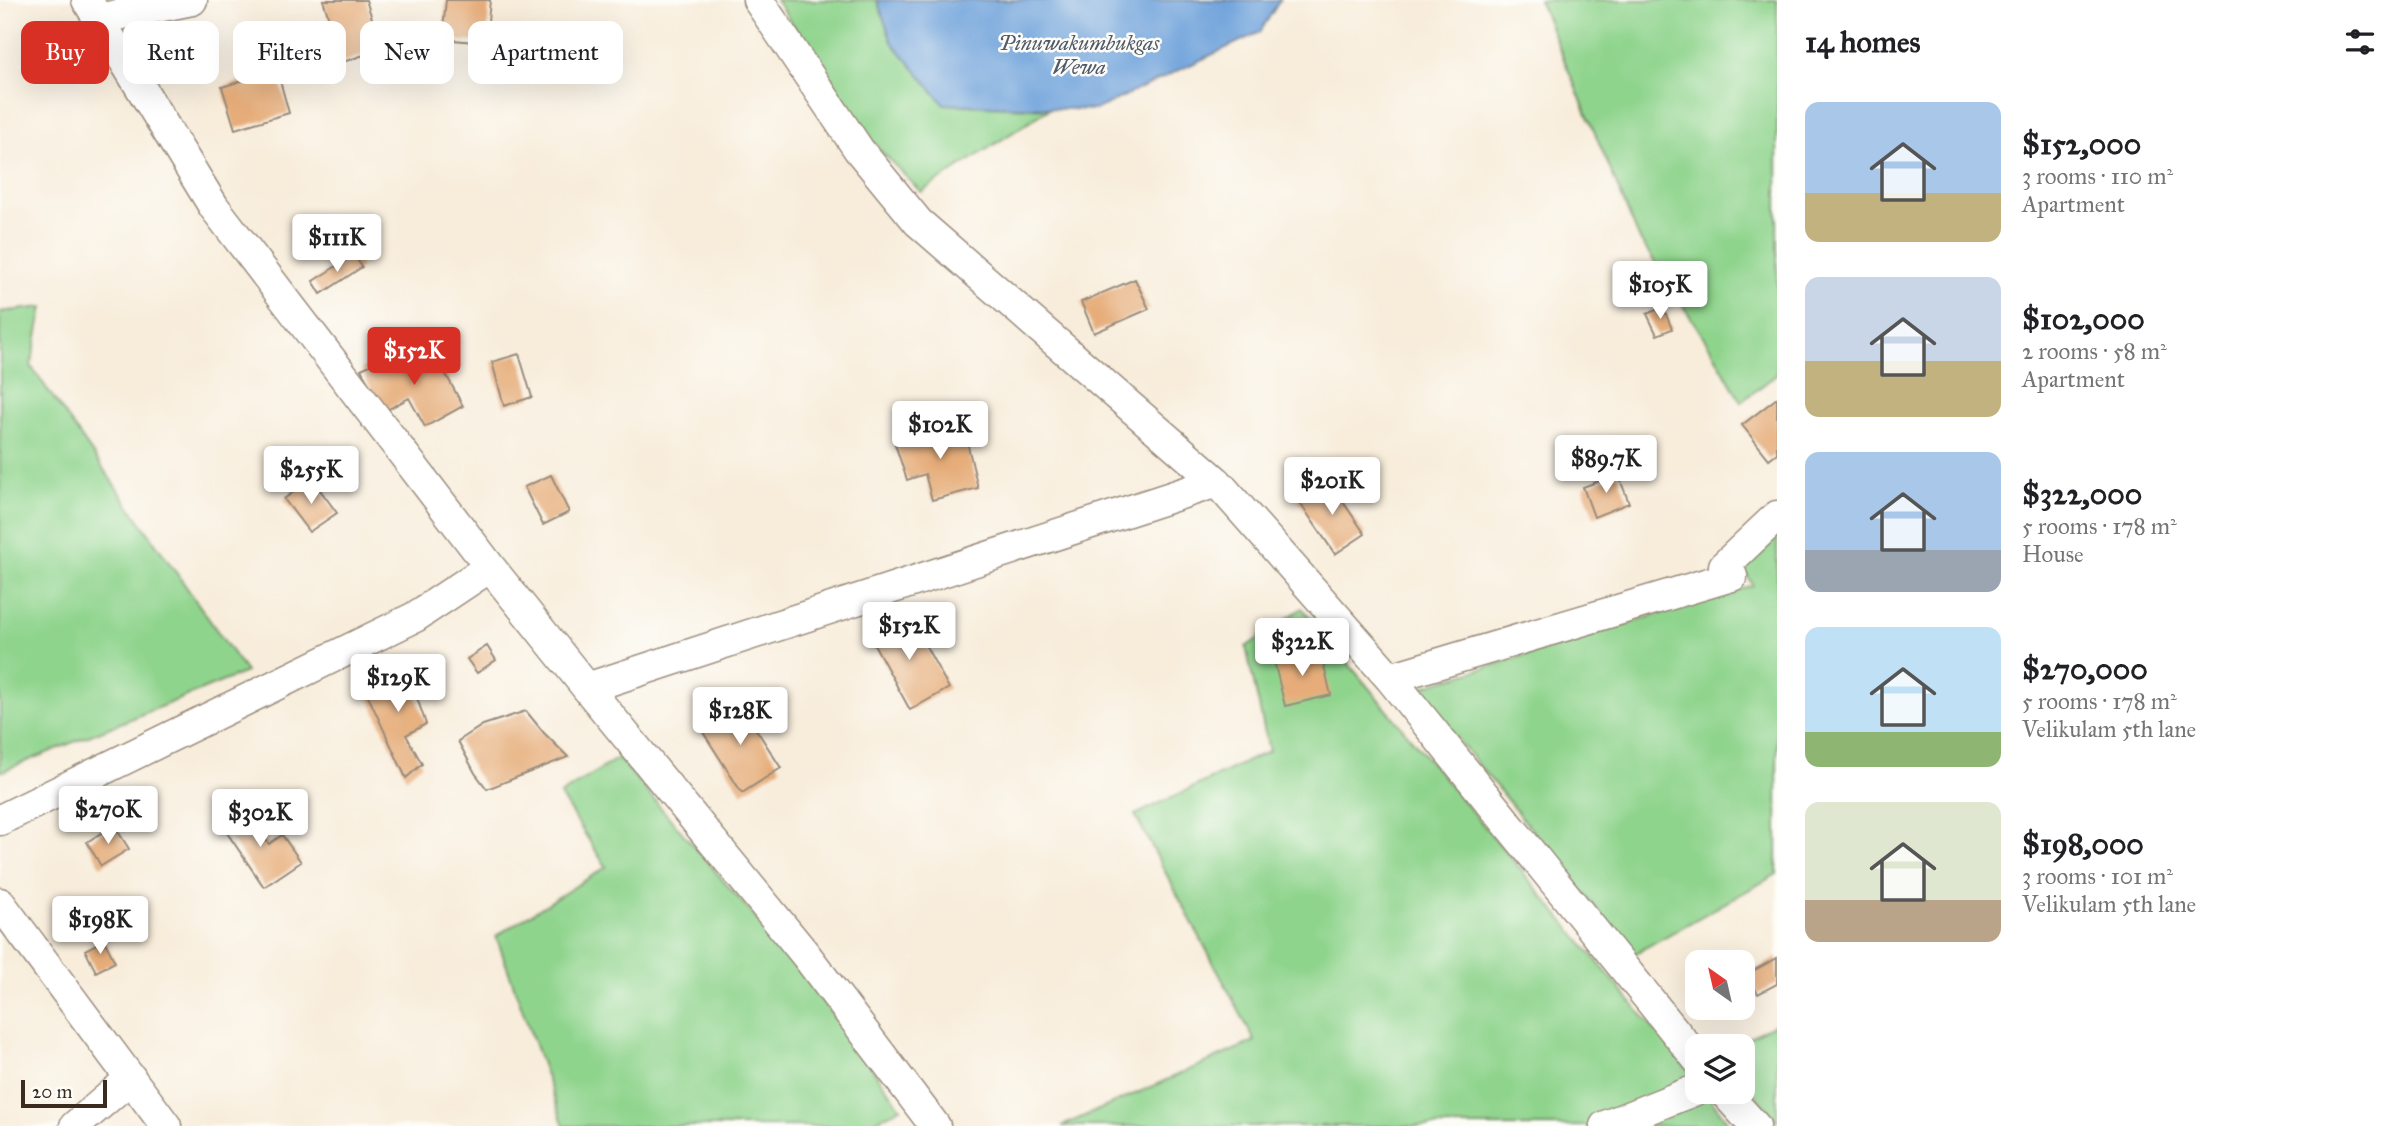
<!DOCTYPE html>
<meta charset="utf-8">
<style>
:root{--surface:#fff;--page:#f2f2f2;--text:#202124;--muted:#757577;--accent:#d93025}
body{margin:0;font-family:"IM FELL Great Primer",serif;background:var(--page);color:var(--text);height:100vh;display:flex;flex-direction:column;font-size:26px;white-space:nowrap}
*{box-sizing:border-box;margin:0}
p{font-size:23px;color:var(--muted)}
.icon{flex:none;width:38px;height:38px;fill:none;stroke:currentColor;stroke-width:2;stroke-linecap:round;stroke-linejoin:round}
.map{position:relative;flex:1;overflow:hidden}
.details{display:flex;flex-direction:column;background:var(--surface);width:630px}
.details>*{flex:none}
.hud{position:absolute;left:21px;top:21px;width:665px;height:63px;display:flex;gap:14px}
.needle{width:46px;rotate:326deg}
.fabs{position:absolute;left:1685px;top:950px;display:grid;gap:14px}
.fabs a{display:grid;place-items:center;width:70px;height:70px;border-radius:14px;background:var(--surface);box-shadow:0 7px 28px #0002;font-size:35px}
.scale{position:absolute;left:21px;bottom:18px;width:86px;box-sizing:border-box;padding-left:7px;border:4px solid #3b2a1e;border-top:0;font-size:19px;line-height:24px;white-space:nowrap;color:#3b2a1e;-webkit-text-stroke:5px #fdfcf7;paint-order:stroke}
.price{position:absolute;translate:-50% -60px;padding:0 16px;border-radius:7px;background:#fff;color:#222;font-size:23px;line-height:46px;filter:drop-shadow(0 2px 4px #0008)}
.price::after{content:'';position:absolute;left:50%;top:42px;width:21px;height:16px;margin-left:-10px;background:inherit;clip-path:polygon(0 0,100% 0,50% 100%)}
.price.selected{background:var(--accent);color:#fff}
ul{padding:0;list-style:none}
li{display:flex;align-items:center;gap:21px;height:175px;padding:0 28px}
li span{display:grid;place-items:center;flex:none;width:196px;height:140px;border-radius:14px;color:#555}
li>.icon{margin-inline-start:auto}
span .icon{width:84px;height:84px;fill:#fffc;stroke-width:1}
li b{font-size:30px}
h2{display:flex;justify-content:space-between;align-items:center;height:84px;padding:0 28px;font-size:30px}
.tag{padding:0 24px;border-radius:14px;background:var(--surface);box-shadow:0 7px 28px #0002;font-size:24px;line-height:63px}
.tag.selected{background:var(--accent);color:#fff}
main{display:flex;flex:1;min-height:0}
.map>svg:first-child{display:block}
.green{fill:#8fd48d;stroke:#657f56;stroke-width:2}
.water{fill:#6fa3db;stroke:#55667c;stroke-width:2}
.building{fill:#e6ad7a}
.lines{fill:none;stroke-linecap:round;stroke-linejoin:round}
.street-casing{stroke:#9a8c7c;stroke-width:33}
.street{stroke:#fff;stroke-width:30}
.labels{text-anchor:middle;stroke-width:5;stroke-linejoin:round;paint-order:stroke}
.water-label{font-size:21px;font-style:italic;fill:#505a6a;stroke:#fdfcf7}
</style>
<main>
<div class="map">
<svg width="1777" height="1126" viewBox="0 0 1777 1126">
<rect width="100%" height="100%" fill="#fdfcf7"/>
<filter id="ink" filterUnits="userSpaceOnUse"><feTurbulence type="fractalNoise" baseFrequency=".0143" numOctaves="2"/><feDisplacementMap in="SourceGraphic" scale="14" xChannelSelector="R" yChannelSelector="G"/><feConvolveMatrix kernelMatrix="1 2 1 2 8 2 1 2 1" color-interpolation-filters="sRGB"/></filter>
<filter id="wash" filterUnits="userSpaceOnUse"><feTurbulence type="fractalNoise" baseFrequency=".00686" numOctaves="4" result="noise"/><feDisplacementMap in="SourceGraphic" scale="28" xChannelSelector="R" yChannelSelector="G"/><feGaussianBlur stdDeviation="1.57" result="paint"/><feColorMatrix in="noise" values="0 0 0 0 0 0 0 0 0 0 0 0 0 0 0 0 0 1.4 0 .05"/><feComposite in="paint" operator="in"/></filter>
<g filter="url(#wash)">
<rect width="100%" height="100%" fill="#f8eddb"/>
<path class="green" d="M776 0H877L892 42 944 104 1049 109 921 192 872 142Z
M1539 0H1777V374L1741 402 1712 350 1639 238Z
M43 307 31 366 246 672 0 772V312Z
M1777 529V874L1634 954 1416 689 1753 585 1739 562Z
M1302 608 1693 1076 1731 1126H1062L1255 1041 1135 815 1269 751 1246 647Z
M618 758 795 964 901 1108 865 1126H564L496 936 606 867 560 795Z
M1777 1023V1121L1743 1081V1046H1732Z"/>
<path class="water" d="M877 0H1280L1260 32 1095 110 944 104 892 42Z"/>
<g id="blocks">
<path class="building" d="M323 0H366L382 49 343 62Z
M446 0H490L486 43 442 39Z
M277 70 289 113 235 129 222 87Z
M354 255 362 267 321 294 313 281Z
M1135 279 1149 309 1094 333 1081 302Z
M1663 307 1672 329 1657 335 1647 314Z
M395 354 405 370 435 354 463 406 425 427 409 398 383 412 361 369Z
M519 354 532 397 504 406 492 362Z
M1777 398V453L1769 459 1742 425Z
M963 425 978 488 932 500 925 474 907 480 895 444 933 431Z
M1618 474 1629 503 1594 517 1583 487Z
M551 475 569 512 543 525 524 487Z
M312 479 337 513 309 532 284 499Z
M1328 480 1365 534 1335 554 1298 500Z
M908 614 949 688 910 710 869 635Z
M487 646 496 660 477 673 467 659Z
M1320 650 1331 695 1285 706 1274 661Z
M406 666 426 724 406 735 422 764 406 778 362 683Z
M738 701 781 768 742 793 699 726Z
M526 711 544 733 568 757 487 789 475 773 458 741 483 725Z
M244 808 269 844 282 835 301 862 264 887 221 824Z
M114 825 129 849 101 866 87 842Z
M104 940 115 962 96 972 85 950Z
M1777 958V984L1758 994 1747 974Z"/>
</g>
</g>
<g filter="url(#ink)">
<use href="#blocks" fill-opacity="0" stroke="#9a8c7c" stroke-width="2"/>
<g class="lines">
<defs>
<path id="street" d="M87 0 214 207 490 567 587 688 805 954 935 1126
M758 0 859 150 918 222 1217 482 1390 678 1698 1060
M98 19 192 0
M1390 678 1732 576 1724 566 1777 516
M587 688 1217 482
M0 820 415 617 490 567
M0 903 166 1126
M1724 1092 1755 1126
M75 1126 131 1078
M1605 1126 1698 1089"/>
</defs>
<use href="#street" class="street-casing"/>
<use href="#street" class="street"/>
</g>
</g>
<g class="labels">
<g class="water-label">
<text x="1079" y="50">Pinuwakumbukgas<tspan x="1079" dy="24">Wewa</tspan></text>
</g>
</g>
</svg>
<div class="fabs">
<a><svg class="needle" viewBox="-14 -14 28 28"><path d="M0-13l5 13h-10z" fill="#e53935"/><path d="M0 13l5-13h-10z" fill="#757577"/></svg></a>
<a><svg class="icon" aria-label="layers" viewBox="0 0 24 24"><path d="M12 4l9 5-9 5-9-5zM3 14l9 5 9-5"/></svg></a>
</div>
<div class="scale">20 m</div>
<b class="price" style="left:337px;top:274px">$111K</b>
<b class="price" style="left:1660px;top:321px">$105K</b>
<b class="price selected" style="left:414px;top:387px">$152K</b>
<b class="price" style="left:940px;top:461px">$102K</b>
<b class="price" style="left:1606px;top:495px">$89.7K</b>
<b class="price" style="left:311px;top:506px">$255K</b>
<b class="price" style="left:1332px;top:517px">$201K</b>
<b class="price" style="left:909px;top:662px">$152K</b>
<b class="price" style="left:1302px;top:678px">$322K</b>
<b class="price" style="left:398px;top:714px">$129K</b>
<b class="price" style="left:740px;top:747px">$128K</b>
<b class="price" style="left:108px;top:846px">$270K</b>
<b class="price" style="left:260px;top:849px">$302K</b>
<b class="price" style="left:100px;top:956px">$198K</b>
<div class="hud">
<a class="tag selected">Buy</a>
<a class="tag">Rent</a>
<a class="tag">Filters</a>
<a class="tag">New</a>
<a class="tag">Apartment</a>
</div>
</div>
<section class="details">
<h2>14 homes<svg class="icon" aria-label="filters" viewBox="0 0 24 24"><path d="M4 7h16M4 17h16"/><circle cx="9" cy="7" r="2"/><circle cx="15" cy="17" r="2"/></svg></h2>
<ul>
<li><span style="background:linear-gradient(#a9c7e8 65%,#c2b280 0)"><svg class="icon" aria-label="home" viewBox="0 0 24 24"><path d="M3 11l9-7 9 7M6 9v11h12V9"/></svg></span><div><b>$152,000</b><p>3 rooms · 110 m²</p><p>Apartment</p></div></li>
<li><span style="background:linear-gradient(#c9d6e8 60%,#c2b280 0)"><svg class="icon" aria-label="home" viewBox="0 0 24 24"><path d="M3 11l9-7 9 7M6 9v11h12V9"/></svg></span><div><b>$102,000</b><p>2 rooms · 58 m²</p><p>Apartment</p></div></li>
<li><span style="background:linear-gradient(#a9c7e8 70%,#9aa5b1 0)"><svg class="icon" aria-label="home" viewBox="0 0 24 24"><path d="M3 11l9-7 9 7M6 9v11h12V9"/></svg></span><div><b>$322,000</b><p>5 rooms · 178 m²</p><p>House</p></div></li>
<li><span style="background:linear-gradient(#bfe0f5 75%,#8fb573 0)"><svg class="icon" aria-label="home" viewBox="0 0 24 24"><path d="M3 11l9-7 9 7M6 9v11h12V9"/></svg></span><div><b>$270,000</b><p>5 rooms · 178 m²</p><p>Velikulam 5th lane</p></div></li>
<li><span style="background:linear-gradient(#dfe7d0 70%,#b9a48a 0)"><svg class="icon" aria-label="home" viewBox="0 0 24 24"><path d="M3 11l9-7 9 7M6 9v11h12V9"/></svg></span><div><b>$198,000</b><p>3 rooms · 101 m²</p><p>Velikulam 5th lane</p></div></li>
</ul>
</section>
</main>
